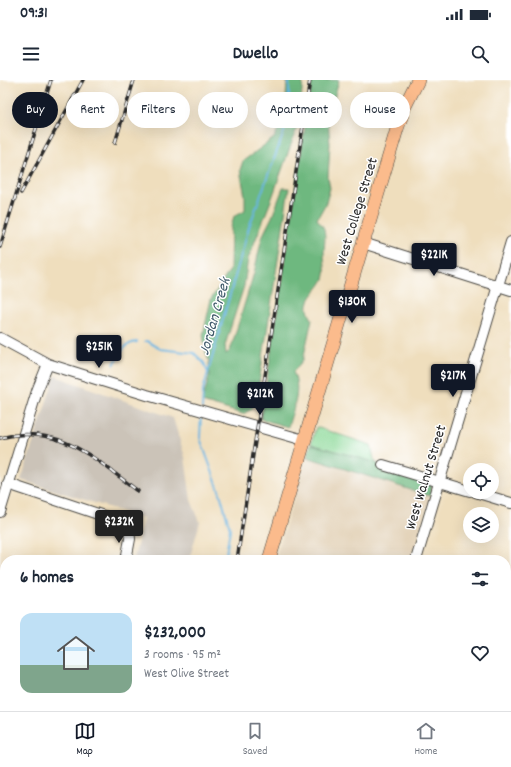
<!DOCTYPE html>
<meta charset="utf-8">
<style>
:root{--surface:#fff;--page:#f2f2f3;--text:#1f2937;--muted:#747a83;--line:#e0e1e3;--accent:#111827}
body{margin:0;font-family:Dekko,sans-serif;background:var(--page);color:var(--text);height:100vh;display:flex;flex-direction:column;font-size:15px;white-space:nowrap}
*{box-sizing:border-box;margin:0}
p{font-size:13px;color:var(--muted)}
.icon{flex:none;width:22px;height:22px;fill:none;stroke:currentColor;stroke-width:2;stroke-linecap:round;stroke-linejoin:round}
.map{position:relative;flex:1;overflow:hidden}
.side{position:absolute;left:0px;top:475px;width:511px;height:156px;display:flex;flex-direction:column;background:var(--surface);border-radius:16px 16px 0 0;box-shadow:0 4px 16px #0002}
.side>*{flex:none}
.hud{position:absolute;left:12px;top:12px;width:487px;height:36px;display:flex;gap:8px}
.tools{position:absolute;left:463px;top:383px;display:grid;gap:8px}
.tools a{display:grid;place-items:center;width:36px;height:36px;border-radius:50%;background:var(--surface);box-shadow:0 4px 16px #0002;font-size:20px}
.price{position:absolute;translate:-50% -34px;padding:0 9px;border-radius:4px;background:var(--accent);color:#fff;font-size:13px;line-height:26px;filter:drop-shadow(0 1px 2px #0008)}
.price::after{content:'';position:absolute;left:50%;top:24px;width:12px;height:9px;margin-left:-6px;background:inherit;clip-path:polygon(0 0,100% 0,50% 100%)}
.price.active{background:#222;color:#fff}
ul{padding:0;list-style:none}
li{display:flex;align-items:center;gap:12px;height:100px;padding:0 20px}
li+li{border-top:1px solid var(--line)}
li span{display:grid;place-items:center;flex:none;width:112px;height:80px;border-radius:12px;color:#555}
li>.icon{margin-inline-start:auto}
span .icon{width:48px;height:48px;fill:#fffc;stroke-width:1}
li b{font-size:17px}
h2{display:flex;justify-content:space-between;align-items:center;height:48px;padding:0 20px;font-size:17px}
.tag{padding:0 14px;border-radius:18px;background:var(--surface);box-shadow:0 4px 16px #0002;font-size:14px;line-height:36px}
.tag.active{background:var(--accent);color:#fff}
.status{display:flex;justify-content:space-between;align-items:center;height:28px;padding:0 20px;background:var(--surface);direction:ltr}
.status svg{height:11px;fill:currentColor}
header{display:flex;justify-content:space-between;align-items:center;height:52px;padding:0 20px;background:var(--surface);font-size:18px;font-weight:700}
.tabs{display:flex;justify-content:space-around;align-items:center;height:56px;border-top:1px solid var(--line);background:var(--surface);font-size:11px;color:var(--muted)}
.tabs a{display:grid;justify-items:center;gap:2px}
.tabs .active{color:var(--accent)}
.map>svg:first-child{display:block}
.built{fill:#e0ceb1}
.industrial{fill:#cbc3b8}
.green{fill:#89d896;stroke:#5a8260}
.forest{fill:#6eb87f;stroke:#4c7255}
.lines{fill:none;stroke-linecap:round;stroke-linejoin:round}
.stream{stroke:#69b5e2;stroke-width:2}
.minor-casing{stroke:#484641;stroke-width:12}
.major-casing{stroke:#484641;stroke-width:14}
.minor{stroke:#fff;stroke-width:10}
.major{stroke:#fbbb8c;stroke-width:13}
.rail-casing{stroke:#2b2b2b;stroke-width:3.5}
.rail{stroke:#fff;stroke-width:2;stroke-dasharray:6;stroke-linecap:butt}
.labels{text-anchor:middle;stroke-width:3;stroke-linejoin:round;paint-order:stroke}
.street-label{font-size:15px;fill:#2b2b2b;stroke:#fff}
.water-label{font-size:16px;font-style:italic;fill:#415b6b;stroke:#fff}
</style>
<div class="status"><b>09:31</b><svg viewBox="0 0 49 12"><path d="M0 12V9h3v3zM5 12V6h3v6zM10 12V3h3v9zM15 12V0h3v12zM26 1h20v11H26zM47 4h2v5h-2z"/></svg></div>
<header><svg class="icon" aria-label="menu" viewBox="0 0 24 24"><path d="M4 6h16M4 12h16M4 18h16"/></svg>Dwello<svg class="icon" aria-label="search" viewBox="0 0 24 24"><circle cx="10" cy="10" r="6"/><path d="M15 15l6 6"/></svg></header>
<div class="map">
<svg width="511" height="631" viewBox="0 0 511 631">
<rect width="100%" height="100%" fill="#fff"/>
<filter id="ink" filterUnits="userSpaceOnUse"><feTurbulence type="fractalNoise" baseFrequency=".025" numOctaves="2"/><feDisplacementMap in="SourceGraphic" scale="8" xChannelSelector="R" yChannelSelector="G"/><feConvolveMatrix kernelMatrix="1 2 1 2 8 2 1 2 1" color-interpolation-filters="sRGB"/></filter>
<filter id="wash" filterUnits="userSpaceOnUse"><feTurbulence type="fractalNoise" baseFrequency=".012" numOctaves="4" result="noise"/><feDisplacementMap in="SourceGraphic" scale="16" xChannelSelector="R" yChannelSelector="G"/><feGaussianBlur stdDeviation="0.9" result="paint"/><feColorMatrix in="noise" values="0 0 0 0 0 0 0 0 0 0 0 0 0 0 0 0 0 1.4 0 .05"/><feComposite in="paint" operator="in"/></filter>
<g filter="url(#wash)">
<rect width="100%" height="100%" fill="#efdebd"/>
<path class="built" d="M307 377 430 416 411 480H275Z
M331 626H366L365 631H333Z"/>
<path class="industrial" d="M55 296 173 338 185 377 191 420 200 442 189 480H134L143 438 21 400Z"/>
<path class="green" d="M316 347 371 365 374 379 377 383 311 364Z"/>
<path class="forest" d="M287 0H303L299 42 272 118 248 179 244 206 225 265 226 274 230 271 254 193 262 157 272 137 283 108H289L259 303 252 329 243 334 202 322 209 297V282L206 273 203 255 211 219 230 190 231 147 234 136 245 130V116L240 90 243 81 274 58 281 44 286 19Z
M312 0H339L328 40 330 64 328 98 330 108 326 123 317 139C320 143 323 146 324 149 326 158 324 166 324 174 324 183 327 190 324 199 317 214 300 220 312 239L303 280 293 292C302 310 293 329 288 347L261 339Z
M311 364 377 383 380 387 432 405 430 416 307 377Z"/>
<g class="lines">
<path class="stream" d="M145 261H147L160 269 194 273 204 283 208 293
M114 285C119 274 124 263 137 262
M202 328 203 310 249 147 284 52 289 20V0
M201 334 200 358 220 413 230 449 225 480
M322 626 325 631"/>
</g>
</g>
<g filter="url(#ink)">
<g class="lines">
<defs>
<path id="minor" d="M363 163 511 210
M0 258 48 284 147 315 304 360
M383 385 470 411
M8 404 122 442 129 449 130 459 126 480
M475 412 511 423
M0 432 37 311 48 284
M416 480 511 162
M0 546 5 548
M506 559 511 561
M80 631 81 626
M371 631 372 626"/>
<path id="major" d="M269 480 397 49 405 26 418 0
M224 631 225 626"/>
</defs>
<use href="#minor" class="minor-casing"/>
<use href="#major" class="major-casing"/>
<use href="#minor" class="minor"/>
<use href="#major" class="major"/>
<defs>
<path id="rail" d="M115 63 134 0
M21 113 83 0
M0 167 51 0
M0 358C59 343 95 379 138 411
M237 480 310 0
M226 626V631"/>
</defs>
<use href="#rail" class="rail-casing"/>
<use href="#rail" class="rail"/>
</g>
</g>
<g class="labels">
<g class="street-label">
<text transform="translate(356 131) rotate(-73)" y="5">West College Street</text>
<text transform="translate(425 397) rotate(-73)" y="5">West Walnut Street</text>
</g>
<g class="water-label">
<text transform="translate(213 236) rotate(-74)" y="6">Jordan Creek</text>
</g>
</g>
</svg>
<div class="tools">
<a><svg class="icon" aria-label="locate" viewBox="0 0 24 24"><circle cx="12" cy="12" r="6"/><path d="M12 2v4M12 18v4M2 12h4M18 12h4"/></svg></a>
<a><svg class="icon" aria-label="layers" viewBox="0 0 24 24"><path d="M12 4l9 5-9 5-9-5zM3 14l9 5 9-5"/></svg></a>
</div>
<b class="price" style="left:434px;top:197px">$221K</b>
<b class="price" style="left:352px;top:244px">$130K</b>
<b class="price" style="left:99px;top:289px">$251K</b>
<b class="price" style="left:453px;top:318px">$217K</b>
<b class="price" style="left:260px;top:336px">$212K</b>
<b class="price active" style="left:119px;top:464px">$232K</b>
<div class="hud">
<a class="tag active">Buy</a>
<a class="tag">Rent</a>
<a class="tag">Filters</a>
<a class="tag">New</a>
<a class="tag">Apartment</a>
<a class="tag">House</a>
</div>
<section class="side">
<h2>6 homes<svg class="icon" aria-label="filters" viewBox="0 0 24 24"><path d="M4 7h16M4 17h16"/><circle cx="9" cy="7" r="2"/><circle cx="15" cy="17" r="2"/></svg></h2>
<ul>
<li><span style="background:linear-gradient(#bfe0f5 65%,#7fa58c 0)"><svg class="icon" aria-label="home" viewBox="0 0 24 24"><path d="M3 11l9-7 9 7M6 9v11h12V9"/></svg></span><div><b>$232,000</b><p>3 rooms · 95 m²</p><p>West Olive Street</p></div><svg class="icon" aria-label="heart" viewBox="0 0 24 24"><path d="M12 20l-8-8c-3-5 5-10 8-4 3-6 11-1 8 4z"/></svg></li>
</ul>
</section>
</div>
<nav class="tabs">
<a class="active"><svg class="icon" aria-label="map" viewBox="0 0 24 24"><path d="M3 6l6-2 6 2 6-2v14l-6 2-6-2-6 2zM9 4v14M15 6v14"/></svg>Map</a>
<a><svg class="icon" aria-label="saved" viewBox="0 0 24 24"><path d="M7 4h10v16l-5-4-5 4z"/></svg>Saved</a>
<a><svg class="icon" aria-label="home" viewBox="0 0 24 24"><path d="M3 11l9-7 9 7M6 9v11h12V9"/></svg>Home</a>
</nav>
